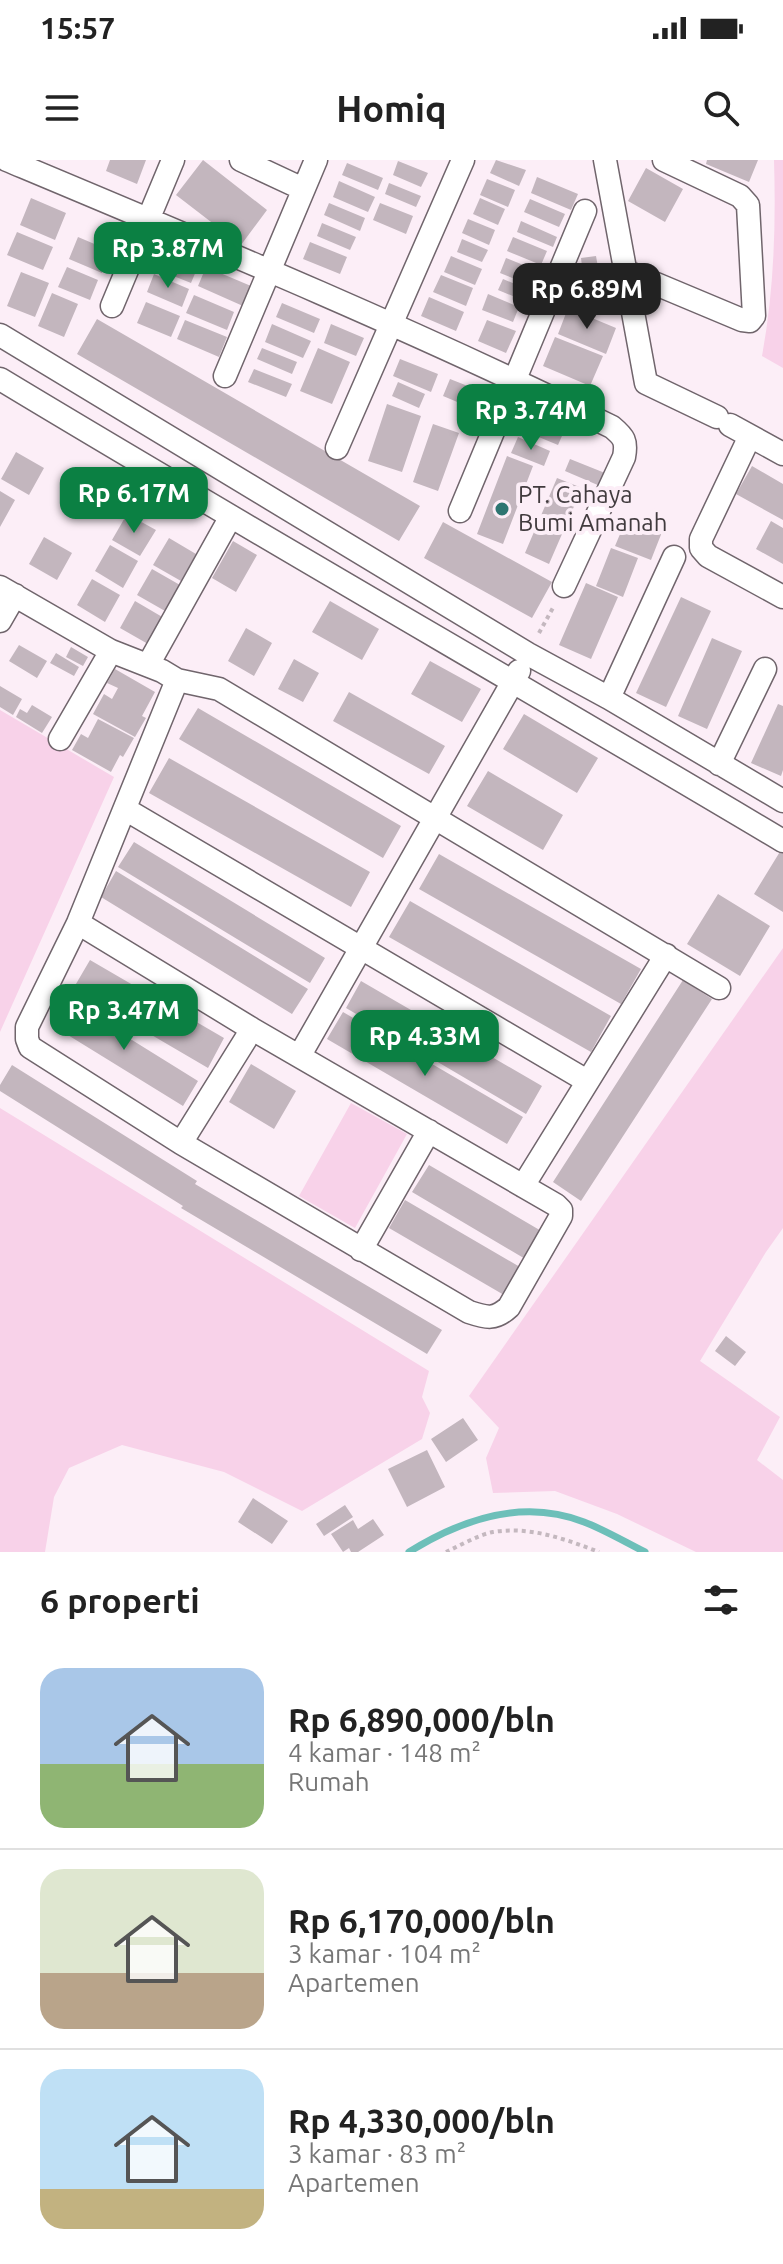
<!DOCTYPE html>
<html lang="id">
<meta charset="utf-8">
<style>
:root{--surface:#fff;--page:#f2f2f2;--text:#222;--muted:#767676;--line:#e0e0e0;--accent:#0b8043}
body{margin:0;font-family:Ubuntu,sans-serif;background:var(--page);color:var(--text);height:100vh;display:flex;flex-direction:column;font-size:30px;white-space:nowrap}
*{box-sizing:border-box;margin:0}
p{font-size:26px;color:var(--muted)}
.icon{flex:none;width:44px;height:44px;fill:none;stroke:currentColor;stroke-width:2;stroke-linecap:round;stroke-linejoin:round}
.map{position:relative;height:1392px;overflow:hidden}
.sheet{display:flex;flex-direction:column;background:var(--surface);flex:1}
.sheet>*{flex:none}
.price{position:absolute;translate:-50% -68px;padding:0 18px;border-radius:16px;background:var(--accent);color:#fff;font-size:26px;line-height:52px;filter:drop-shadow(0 2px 4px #0008)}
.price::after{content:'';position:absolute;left:50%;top:48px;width:24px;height:18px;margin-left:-12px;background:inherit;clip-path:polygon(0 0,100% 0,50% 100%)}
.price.active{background:#222;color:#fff}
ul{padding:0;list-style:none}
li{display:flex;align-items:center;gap:24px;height:200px;padding:0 40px}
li+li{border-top:2px solid var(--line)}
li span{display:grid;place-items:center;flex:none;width:224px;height:160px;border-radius:24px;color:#555}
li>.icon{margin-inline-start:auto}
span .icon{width:96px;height:96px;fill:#fffc;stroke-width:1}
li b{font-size:34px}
h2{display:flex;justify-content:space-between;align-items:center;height:96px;padding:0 40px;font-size:34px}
.status{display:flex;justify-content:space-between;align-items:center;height:56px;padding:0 40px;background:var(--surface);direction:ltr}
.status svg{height:22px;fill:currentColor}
header{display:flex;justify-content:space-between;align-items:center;height:104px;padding:0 40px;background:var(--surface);font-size:36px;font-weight:600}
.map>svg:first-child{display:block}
.green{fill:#f8d2e9}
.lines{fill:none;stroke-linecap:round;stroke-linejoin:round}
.stream{stroke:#6dbfb9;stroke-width:7}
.building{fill:#c3b6be}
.minor-casing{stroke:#70656c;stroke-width:25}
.path{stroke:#c4b8bf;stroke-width:4;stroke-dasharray:4 4;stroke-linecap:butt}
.minor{stroke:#fff;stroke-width:22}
.poi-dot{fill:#2d7571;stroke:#fceef7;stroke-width:3}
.labels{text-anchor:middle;stroke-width:8;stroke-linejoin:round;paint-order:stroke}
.poi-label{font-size:24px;fill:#413b3e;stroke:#fceef7;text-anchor:start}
</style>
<div class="status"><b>15:57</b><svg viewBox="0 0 49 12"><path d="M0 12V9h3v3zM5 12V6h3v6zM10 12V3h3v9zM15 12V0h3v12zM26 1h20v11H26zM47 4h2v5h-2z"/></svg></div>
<header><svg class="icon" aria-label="menu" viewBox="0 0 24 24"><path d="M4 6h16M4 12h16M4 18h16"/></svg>Homiq<svg class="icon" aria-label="search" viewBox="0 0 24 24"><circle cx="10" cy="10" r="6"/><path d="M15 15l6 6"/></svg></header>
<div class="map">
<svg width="783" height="1392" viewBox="0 0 783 1392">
<rect width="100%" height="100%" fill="#fceef7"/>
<path class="green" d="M774 0H783V208L762 196C774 131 776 66 774 0Z
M0 550 114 617 0 872Z
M783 788V1068L766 1092 700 1201 780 1257 757 1300 783 1320V1392H696L617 1354 555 1331 493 1333 486 1298 499 1268 469 1236Z
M351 943 407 974 355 1068 299 1036Z
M0 948 429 1211 422 1237 430 1253 422 1279 302 1351 224 1312 122 1285 69 1308 54 1337 45 1392H0Z"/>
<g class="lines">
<path class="stream" d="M409 1392C462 1359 523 1338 584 1362 605 1370 625 1382 645 1392"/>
</g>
<path class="building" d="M110 0H146L137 24 106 11Z
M203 0 267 50 241 85 176 35Z
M496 0 526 10 519 26 490 13Z
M707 0H758L749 22 706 4Z
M398 1 428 13 421 27 393 15Z
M347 3 383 18 378 30 342 15Z
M646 8 683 29 665 62 628 41Z
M537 17 578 34 571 50 531 33Z
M487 19 515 30 508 47 480 35Z
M339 21 375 37 368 52 333 37Z
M389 23 421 36 416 47 385 34Z
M31 38 66 53 55 80 20 65Z
M480 38 505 49 498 65 473 54Z
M530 39 565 54 559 67 524 52Z
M329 43 365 58 360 71 324 55Z
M380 43 413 56 406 74 373 60Z
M468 59 495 70 489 85 462 73Z
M521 61 557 77 553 87 517 72Z
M322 63 356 77 350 90 317 76Z
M17 72 53 87 43 110 7 95Z
M78 77 111 91 102 113 69 99Z
M513 77 547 91 541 105 507 91Z
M462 79 488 90 482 102 457 92Z
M310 82 347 97 340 114 303 99Z
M164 89 199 104 191 123 156 109Z
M451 96 482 109 475 125 444 112Z
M596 96 599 113 583 115 581 98Z
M506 98 543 113 537 128 500 113Z
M67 107 98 120 90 140 58 127Z
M206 107 251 126 243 146 198 126Z
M21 112 49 123 35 157 7 146Z
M154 114 189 129 182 147 147 132Z
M441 115 473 128 466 146 433 132Z
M503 119 529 130 525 141 498 130Z
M52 133 78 144 64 177 38 166Z
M488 134 519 147 513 162 482 150Z
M194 135 234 152 227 170 186 153Z
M429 137 464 152 456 171 421 156Z
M146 142 180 156 171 177 137 163Z
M282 143 320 159 314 173 276 157Z
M568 148 616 168 606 194 558 174Z
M97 159 420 346 399 381 77 194Z
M185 160 227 177 219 197 177 179Z
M487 160 516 171 506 193 478 181Z
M272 164 311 181 303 198 265 182Z
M331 164 364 178 356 196 324 183Z
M555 177 603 196 590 226 543 206Z
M262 188 297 202 292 214 257 199Z
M318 188 350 202 332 244 300 231Z
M400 199 438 214 431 232 393 216Z
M254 209 292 224 286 237 248 222Z
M450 219 493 236 486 254 443 236Z
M398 222 425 234 419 248 392 236Z
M387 244 421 256 402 312 368 301Z
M536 257 565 269 558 285 529 273Z
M433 264 459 273 438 331 413 322Z
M518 277 550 291 544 306 511 293Z
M16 292 44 308 29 335 1 319Z
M507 296 533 306 503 384 477 374Z
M570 299 605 313 600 326 565 311Z
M752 306 783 324V360L736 334Z
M557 318 582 328 549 404 525 393Z
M0 331 15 340 0 367Z
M127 354 156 370 140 396 112 380Z
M648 361 664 367 651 400 615 386 623 367 642 375Z
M771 361 783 368V404L756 389Z
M443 362 552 422 532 458 424 398Z
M44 377 72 393 57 420 29 404Z
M169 378 196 394 181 421 153 405Z
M233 381 257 395 236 432 212 418Z
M110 385 138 401 123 428 95 411Z
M611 388 638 398 623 437 596 426Z
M152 409 180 425 165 451 137 435Z
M92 419 120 435 105 462 77 445Z
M586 423 618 437 591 499 559 485Z
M681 437 711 451 666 547 636 533Z
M135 441 164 458 148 484 120 468Z
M330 441 379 469 362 500 312 472Z
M246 468 272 483 254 516 228 501Z
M712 478 742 491 707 569 678 556Z
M19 485 47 501 37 518 9 501Z
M71 487 88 497 83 506 66 497Z
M56 493 79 507 74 516 50 503Z
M294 499 319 513 303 542 278 529Z
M430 501 481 529 462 562 411 534Z
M115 509 155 532 142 556 146 558 135 577 93 554 104 534 112 539 118 528 107 523Z
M0 526 22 539 13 555 0 547Z
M349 532 445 586 429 614 333 561Z
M778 544 783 546V610L781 616 751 603Z
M32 545 52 557 42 573 16 557 20 549 27 553Z
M198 548 401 666 383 698 179 579Z
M524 554 598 598 577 633 503 589Z
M98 559 134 578 123 597 120 595 111 612 72 590 81 574 88 578Z
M169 598 370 712 351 747 149 633Z
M488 611 563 655 543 690 467 646Z
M134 682 325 798 310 823 118 707Z
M781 690 783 691V752L754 734Z
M439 694 641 809 621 844 419 729Z
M116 711 308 829 292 854 101 737Z
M718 734 770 766 740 816 687 784Z
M410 741 611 856 591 892 389 777Z
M90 800 224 878 208 908 73 829Z
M683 820 712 839 581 1041 553 1022Z
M361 821 542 926 526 954 346 848Z
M66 839 198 921 183 946 50 864Z
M343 852 523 957 507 984 327 879Z
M251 904 296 931 274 969 229 942Z
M12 905 197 1021 195 1024 442 1170 427 1194 181 1048 183 1046 0 931V925Z
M429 1005 543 1072 527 1100 412 1032Z
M405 1040 520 1107 504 1135 389 1068Z
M726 1176 746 1192 735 1206 715 1191Z
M463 1258 478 1280 446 1302 431 1279Z
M427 1290 445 1327 407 1347 388 1309Z
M253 1338 288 1361 272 1384 238 1362Z
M345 1345 353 1357 324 1376 316 1364Z
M373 1359 384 1375 358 1392H351L349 1388 343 1392 331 1374 353 1360 358 1369Z"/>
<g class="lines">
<defs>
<path id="minor" d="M7 0C210 85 414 170 612 267 624 277 627 281 624 297L564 426
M241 0 303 29
M605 0 646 223 717 257
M625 111 742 160 750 161 754 156 748 45 740 36 664 0
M112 146 173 0
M0 175 528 494 609 538 783 641
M225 216 316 0
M0 219C260 376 523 526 783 681
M730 265 783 294
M750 276 701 379V388L708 396 783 437
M337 288 463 0
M460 351 585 51
M0 427 111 491 162 511 177 520 219 529 719 828
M0 461 15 435
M148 505 230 358
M609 538 674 397
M60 579 111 491
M719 604 765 509
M125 649 587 921
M78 763 252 869 556 1045 561 1050V1056L509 1147C495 1160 487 1158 469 1152L181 983 30 887 27 879V867L78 763 177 520
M300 895 519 511
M181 983 252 869
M523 1026 666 795
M361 1090 429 971"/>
</defs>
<use href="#minor" class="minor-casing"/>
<path class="path" d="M539 473 554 446
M446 1392C461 1385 478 1375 493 1372 530 1366 565 1379 599 1392"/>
<use href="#minor" class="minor"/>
</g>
<circle class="poi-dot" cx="502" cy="349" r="8"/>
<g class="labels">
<g class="poi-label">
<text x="518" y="343">PT. Cahaya<tspan x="518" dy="28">Bumi Amanah</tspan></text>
</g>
</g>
</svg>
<b class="price" style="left:168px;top:130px">Rp 3.87M</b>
<b class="price active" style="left:587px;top:171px">Rp 6.89M</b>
<b class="price" style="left:531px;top:292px">Rp 3.74M</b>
<b class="price" style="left:134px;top:375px">Rp 6.17M</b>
<b class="price" style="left:124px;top:892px">Rp 3.47M</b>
<b class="price" style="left:425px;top:918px">Rp 4.33M</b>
</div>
<section class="sheet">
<h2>6 properti<svg class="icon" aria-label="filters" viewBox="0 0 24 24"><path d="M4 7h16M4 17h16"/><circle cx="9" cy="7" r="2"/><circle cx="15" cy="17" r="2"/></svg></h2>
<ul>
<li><span style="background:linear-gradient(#a9c7e8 60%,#8fb573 0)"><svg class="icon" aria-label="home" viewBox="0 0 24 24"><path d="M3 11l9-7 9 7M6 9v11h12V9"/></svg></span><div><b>Rp 6,890,000/bln</b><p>4 kamar · 148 m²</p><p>Rumah</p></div></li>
<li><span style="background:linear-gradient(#dfe7d0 65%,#b9a48a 0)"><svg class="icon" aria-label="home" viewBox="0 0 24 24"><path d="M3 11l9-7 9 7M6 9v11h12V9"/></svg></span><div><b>Rp 6,170,000/bln</b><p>3 kamar · 104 m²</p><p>Apartemen</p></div></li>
<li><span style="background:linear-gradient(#bfe0f5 75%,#c2b280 0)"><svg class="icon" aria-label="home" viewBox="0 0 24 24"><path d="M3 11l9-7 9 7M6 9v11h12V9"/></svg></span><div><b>Rp 4,330,000/bln</b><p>3 kamar · 83 m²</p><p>Apartemen</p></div></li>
</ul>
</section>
